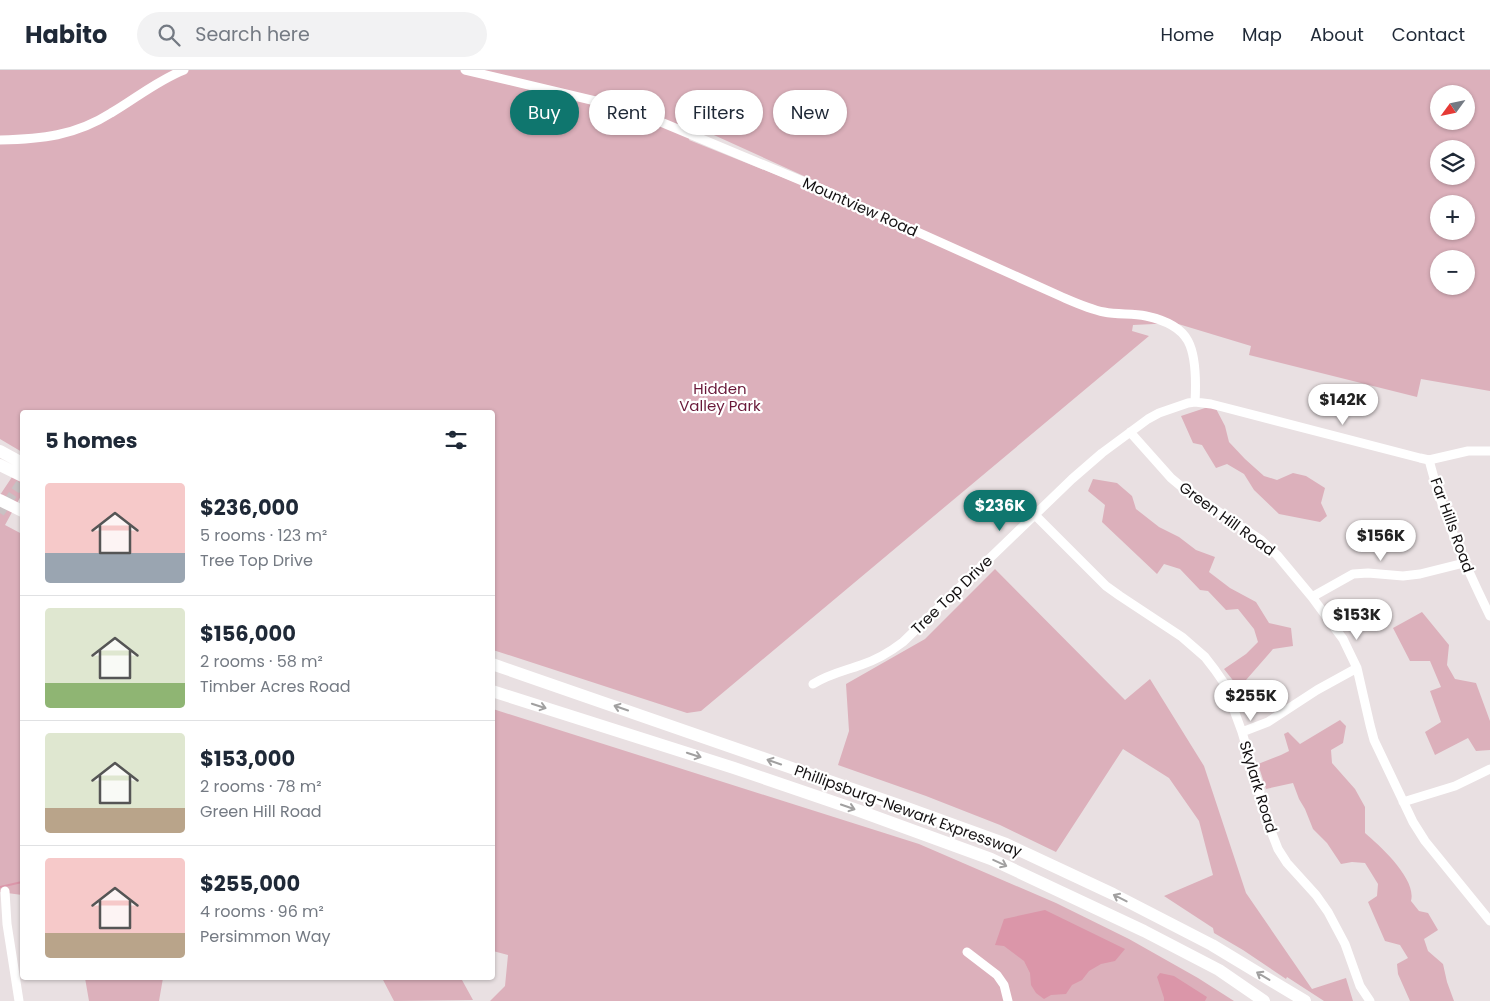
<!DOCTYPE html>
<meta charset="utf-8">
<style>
:root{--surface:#fff;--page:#f2f2f3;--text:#1f2937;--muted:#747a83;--line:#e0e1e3;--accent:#0f766e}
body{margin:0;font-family:Poppins,sans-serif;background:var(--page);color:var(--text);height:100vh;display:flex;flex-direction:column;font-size:19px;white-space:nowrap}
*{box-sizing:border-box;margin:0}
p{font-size:16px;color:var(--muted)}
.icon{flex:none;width:28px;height:28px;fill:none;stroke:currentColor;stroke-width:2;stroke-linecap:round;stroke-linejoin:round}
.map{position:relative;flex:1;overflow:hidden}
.details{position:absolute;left:20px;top:340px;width:475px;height:570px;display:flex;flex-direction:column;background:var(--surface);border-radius:5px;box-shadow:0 1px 4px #0004}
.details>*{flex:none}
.banner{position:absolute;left:510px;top:20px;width:475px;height:45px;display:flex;gap:10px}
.needle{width:32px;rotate:237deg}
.fabs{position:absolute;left:1430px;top:15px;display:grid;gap:10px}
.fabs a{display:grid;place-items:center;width:45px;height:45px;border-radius:50%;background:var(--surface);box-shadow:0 1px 4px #0004;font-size:25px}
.price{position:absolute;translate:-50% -42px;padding:0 11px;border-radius:18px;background:#fff;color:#222;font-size:16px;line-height:32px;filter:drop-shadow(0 1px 2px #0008)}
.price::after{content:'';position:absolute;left:50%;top:30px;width:15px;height:11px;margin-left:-8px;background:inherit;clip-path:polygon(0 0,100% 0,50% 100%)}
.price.selected{background:var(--accent);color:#fff}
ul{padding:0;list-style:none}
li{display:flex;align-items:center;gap:15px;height:125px;padding:0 25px}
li+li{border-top:1px solid var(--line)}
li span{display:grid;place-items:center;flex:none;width:140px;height:100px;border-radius:5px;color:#555}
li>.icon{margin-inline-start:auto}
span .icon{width:60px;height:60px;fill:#fffc;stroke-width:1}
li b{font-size:21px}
h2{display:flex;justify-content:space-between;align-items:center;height:60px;padding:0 25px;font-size:21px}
.tag{padding:0 18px;border-radius:22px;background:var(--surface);box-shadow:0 1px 4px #0004;font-size:18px;line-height:45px}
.tag.selected{background:var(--accent);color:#fff}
header{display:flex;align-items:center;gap:30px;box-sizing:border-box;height:70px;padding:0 25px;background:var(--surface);border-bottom:1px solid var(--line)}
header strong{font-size:24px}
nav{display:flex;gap:28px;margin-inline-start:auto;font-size:18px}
.search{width:350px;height:45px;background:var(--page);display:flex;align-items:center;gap:12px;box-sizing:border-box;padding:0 18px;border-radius:28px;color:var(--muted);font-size:19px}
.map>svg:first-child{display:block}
.green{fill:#dcb0bb;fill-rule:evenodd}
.water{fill:#db96a9}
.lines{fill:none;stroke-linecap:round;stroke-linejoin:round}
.stream{stroke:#db96a9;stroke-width:2}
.minor-tunnel{stroke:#c9c1c3;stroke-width:9;stroke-dasharray:9 4.5;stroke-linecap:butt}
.minor{stroke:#fff;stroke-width:9}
.highway{stroke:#fff;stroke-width:12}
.oneway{stroke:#a1a0a0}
.labels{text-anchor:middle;stroke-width:4.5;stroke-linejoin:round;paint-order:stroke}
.street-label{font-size:15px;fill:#141112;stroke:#fff}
.park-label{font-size:15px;fill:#691939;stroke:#fff}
</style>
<header>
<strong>Habito</strong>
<div class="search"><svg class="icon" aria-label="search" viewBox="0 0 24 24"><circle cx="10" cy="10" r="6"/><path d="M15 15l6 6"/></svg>Search here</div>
<nav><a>Home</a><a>Map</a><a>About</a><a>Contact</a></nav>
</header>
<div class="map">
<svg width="1490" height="931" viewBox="0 0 1490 931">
<rect width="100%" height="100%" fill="#e9e0e2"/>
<path class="green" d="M0 0H1490V321L1421 309 1417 327 1249 285 1251 276 1175 253 1133 255 1132 261 1149 266 701 641 687 643 493 580 492 342H22V382L0 369ZM1439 24H1466V51H1439ZM694 56 839 122 822 123 689 70ZM1439 79H1466V106H1439ZM1439 134H1466V161H1439ZM1439 189H1466V216H1439Z
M1214 335 1225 356 1229 372 1245 389 1264 406 1277 410 1293 403 1306 406 1325 418 1321 433 1327 446 1320 452 1279 444 1254 420 1244 404 1227 394 1216 398 1202 375 1193 373 1181 346Z
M22 392V424L5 455 22 464V825L0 822V425Z
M1093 409 1117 413 1132 426 1136 439 1159 457 1179 467 1196 480 1215 487 1209 502 1230 518 1256 532 1269 553 1291 558 1293 576 1273 579 1239 618 1224 599 1246 584 1258 572 1254 559 1238 539 1226 540 1208 521 1200 520 1180 499 1164 494 1157 504 1102 452 1105 435 1088 421Z
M995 499 1125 630 1150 609 1204 696 1246 823 1312 919 1346 908 1353 931H1324L1287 907 1286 909 1243 880 1214 863 1213 858 1164 826 1213 805 1199 751 1169 708 1123 679 1056 782 1000 755 926 726 838 695 849 661 846 614 925 569Z
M1422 542 1449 575 1447 595 1455 609 1476 613 1490 651V680L1476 681 1468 668 1435 685 1425 662 1441 652 1430 621 1441 617 1430 591H1410L1393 558Z
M493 639 919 774 1056 833 1129 869 1198 908 1234 931H490L505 916 508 885 493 881Z
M1340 650 1346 656 1343 673 1331 680 1332 693 1355 719 1365 737V763C1380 776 1417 809 1411 831L1419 841 1428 843 1438 860 1424 869 1428 881 1443 894 1447 912 1454 931H1410L1398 904 1397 894 1408 888 1400 875 1385 871 1368 832 1377 826 1378 814 1365 793 1352 792 1341 794 1327 773 1313 759 1305 739 1299 729 1293 713 1266 719 1258 694 1281 685 1289 681 1284 664 1288 662 1300 674Z
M85 908H163L159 931H89Z
M382 908H454L462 910 473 930 394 931Z"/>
<path class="water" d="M1045 840 1125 879 1115 891 1101 894 1089 901 1082 910 1072 915 1066 924 1051 925 1044 929 1036 923 1031 915 1030 903 1024 891 1004 876 995 875 1004 849Z
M1160 903 1174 906 1207 927 1205 931H1164V928L1157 907Z"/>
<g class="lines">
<path class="stream" d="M0 817 22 812"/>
<path class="minor-tunnel" d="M0 443 22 411"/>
<path class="minor" d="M465 0 608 34 656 50 824 120 1060 226C1074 232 1089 239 1104 242 1118 245 1132 243 1146 246 1160 249 1180 256 1188 271 1196 286 1196 314 1195 332
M0 70C41 69 75 66 111 43 135 29 158 10 184 0
M1130 362 1171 408 1183 418 1261 470 1277 485 1312 527 1343 569 1357 598 1370 655 1374 670 1413 752 1425 771 1490 851
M1429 390C1443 446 1465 495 1490 546
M1035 445 1106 516 1120 526 1182 567 1205 587 1215 600 1224 613 1242 662 1271 761 1278 779 1287 793 1316 825 1328 842 1345 874 1360 916 1370 931
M1312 527 1353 504 1368 503 1403 506 1420 504 1464 493
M813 614C829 604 844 601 861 595 876 590 890 582 903 572L1072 409 1102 383 1148 349 1159 343 1188 333 1195 332 1211 334 1420 388 1429 390 1468 381H1490
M1242 662 1268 652 1317 620 1357 598
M1403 732 1455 716 1490 699
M5 821 7 854 19 931
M967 882 997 905 1004 915 1008 931"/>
<path class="highway" d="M0 381 22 393
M0 395 22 406
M0 430 22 441
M492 594 904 737 1006 774 1113 824 1212 875 1305 931
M492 621 734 698 854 739 991 789 1144 861 1219 900 1264 931"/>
</g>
<defs><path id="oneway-shaft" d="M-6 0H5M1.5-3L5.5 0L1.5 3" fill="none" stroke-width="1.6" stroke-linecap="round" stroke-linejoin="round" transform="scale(1.25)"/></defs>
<g class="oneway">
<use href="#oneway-shaft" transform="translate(539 636) rotate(18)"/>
<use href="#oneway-shaft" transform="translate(621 638) rotate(-161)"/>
<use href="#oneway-shaft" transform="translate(694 685) rotate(18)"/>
<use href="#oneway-shaft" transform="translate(774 692) rotate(-161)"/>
<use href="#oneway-shaft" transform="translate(848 737) rotate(19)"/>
<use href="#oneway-shaft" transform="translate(1000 793) rotate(25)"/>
<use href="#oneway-shaft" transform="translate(1120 828) rotate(-153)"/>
<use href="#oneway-shaft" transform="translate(1263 906) rotate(-149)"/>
</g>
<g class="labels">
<g class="street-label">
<text transform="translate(860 137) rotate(24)" y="5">Mountview Road</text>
<text transform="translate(1227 449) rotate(36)" y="5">Green Hill Road</text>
<text transform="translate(1452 455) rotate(70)" y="5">Far Hills Road</text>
<text transform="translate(952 525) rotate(-44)" y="5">Tree Top Drive</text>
<text transform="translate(1258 717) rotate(73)" y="5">Skylark Road</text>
<text transform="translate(908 741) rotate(20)" y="5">Phillipsburg-Newark Expressway</text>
</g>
<g class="park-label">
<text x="720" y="324">Hidden<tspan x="720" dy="17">Valley Park</tspan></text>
</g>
</g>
</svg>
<div class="fabs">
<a><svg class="needle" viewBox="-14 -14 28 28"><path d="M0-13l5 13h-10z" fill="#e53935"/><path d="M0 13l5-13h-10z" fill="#747a83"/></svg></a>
<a><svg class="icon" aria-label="layers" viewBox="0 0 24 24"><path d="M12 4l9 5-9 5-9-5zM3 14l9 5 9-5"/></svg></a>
<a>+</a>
<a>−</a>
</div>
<b class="price" style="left:1343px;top:356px">$142K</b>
<b class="price selected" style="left:1000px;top:462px">$236K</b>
<b class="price" style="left:1381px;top:492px">$156K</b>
<b class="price" style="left:1357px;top:571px">$153K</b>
<b class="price" style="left:1251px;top:652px">$255K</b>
<div class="banner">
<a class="tag selected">Buy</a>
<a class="tag">Rent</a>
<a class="tag">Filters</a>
<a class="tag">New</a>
</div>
<section class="details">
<h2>5 homes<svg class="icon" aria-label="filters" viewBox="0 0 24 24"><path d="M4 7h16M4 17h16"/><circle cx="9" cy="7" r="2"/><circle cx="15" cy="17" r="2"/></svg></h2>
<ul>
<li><span style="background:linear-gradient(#f6c9c9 70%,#9aa5b1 0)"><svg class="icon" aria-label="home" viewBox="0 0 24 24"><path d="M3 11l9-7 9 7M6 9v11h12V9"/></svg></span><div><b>$236,000</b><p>5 rooms · 123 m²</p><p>Tree Top Drive</p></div></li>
<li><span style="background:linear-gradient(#dfe7d0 75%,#8fb573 0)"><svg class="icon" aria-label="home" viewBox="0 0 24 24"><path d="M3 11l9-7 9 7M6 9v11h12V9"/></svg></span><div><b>$156,000</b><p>2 rooms · 58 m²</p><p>Timber Acres Road</p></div></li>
<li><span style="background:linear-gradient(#dfe7d0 75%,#b9a48a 0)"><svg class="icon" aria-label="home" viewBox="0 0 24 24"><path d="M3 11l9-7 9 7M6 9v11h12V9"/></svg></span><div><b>$153,000</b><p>2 rooms · 78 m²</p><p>Green Hill Road</p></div></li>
<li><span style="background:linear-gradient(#f6c9c9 75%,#b9a48a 0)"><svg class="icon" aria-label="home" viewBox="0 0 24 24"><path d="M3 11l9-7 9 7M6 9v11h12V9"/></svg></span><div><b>$255,000</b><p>4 rooms · 96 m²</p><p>Persimmon Way</p></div></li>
</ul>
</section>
</div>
